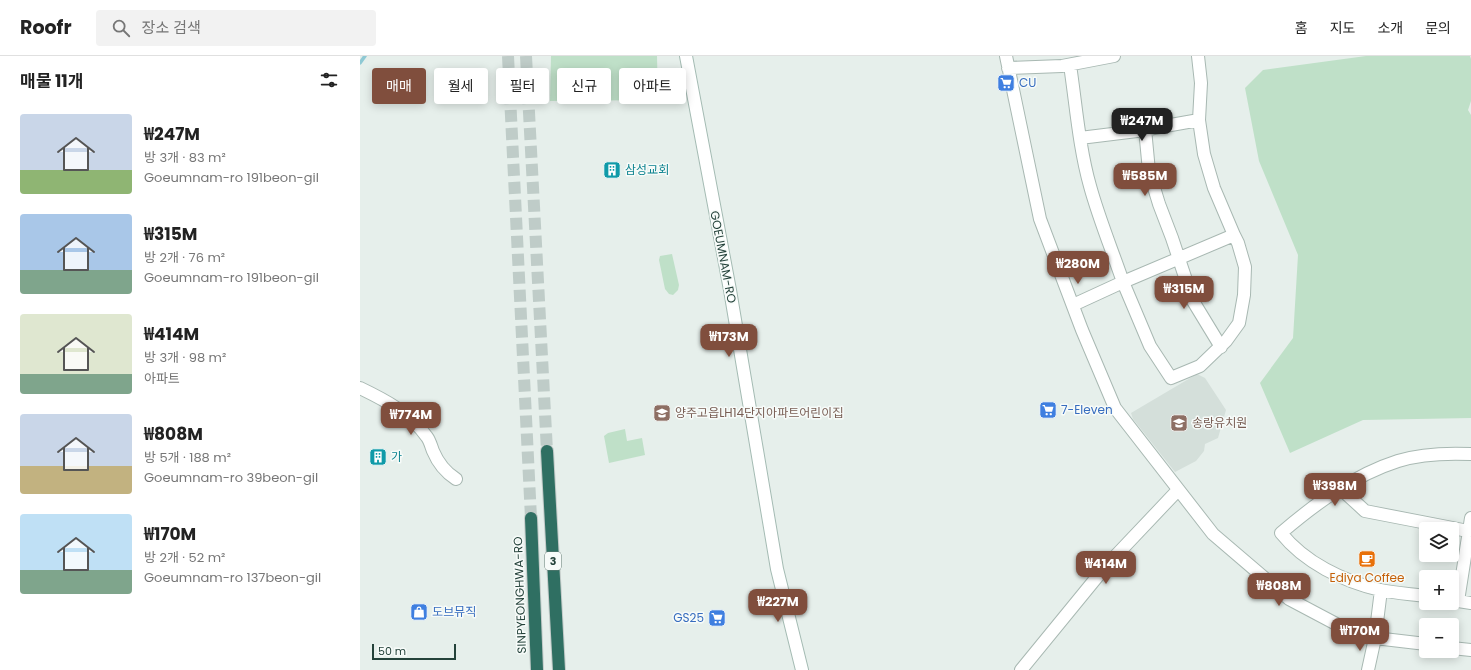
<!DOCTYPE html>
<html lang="ko">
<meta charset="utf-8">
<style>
:root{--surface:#fff;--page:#f2f2f2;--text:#222;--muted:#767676;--line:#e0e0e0;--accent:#804e3d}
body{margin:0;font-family:Poppins,"Noto Sans KR",sans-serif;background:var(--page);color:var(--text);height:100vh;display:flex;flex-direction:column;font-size:15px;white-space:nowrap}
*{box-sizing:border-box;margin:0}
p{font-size:13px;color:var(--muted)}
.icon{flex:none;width:22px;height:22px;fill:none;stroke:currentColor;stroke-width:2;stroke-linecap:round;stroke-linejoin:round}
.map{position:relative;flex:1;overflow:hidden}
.drawer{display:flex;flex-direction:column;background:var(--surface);width:360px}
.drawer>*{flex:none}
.top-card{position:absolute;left:12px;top:12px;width:380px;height:36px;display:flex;gap:8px}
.tools{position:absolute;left:1059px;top:466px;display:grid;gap:8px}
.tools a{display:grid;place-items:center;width:40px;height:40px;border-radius:4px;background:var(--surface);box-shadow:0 2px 10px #0003;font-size:20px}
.scale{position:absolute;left:12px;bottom:10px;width:84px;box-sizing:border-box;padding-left:4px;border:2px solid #24423a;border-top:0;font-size:11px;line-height:14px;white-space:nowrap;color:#24423a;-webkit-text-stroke:3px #f7fbf9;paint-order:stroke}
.price{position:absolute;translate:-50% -34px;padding:0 9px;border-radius:8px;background:var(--accent);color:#fff;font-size:13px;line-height:26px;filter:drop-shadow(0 1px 2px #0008)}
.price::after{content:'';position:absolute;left:50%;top:24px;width:12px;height:9px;margin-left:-6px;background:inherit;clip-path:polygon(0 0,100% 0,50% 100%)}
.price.on{background:#222;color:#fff}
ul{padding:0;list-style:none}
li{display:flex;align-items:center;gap:12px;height:100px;padding:0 20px}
li span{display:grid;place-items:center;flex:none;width:112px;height:80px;border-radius:4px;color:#555}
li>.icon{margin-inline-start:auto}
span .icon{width:48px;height:48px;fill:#fffc;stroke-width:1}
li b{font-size:17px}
h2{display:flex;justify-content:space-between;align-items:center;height:48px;padding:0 20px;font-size:17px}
.tag{padding:0 14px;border-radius:4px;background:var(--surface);box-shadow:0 2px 10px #0003;font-size:14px;line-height:36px}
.tag.on{background:var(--accent);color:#fff}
header{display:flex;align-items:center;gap:24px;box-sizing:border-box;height:56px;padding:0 20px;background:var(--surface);border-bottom:1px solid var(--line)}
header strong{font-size:19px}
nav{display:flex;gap:22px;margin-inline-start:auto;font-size:14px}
.search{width:280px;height:36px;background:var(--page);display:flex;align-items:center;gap:10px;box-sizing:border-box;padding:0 14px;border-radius:4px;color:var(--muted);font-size:15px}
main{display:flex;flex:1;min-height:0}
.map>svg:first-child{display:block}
.built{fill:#d4dfda}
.green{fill:#bfe0c8}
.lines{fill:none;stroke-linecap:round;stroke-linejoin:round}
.stream{stroke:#8ec9d4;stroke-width:3.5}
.highway-tunnel{stroke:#bfccc8;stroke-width:12;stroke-dasharray:12 6;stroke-linecap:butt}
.street-casing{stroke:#a8b8b2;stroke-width:14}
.secondary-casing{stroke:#a4bbb3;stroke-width:14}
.highway-casing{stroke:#c2cac8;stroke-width:14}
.street{stroke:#fff;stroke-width:12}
.secondary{stroke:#fff;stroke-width:12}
.highway{stroke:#2f6f62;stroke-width:12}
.labels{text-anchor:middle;stroke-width:3;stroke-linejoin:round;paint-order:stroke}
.shield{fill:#f7fbf9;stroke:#637a73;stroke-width:1}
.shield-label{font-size:11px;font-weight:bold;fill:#24423a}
.shop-label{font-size:12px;fill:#366cbe;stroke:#f7fbf9;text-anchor:start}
.culture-label{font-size:12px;fill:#0d838f;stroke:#f7fbf9;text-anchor:start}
.street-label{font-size:12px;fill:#24423a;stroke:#f7fbf9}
.education-label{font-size:12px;fill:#785e54;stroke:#f7fbf9;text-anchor:start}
.food-label{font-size:12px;fill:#c56008;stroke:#f7fbf9}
</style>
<header>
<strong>Roofr</strong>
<div class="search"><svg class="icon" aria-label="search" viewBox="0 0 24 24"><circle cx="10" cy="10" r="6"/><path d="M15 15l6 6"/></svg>장소 검색</div>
<nav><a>홈</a><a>지도</a><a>소개</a><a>문의</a></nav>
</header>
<main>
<section class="drawer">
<h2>매물 11개<svg class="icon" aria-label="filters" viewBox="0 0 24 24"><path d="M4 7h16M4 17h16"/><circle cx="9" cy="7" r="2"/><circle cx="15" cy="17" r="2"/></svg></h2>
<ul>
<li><span style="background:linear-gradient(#c9d6e8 70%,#8fb573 0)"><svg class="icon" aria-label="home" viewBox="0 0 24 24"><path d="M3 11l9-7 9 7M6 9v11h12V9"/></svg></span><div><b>₩247M</b><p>방 3개 · 83 m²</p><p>Goeumnam-ro 191beon-gil</p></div></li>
<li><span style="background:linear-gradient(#a9c7e8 70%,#7fa58c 0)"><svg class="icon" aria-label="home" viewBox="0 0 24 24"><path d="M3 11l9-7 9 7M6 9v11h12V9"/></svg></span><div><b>₩315M</b><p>방 2개 · 76 m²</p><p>Goeumnam-ro 191beon-gil</p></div></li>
<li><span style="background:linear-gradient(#dfe7d0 75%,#7fa58c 0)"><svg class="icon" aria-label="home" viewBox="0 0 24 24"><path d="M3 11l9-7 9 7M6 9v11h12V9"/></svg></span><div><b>₩414M</b><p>방 3개 · 98 m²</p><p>아파트</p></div></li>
<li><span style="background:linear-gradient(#c9d6e8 65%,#c2b280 0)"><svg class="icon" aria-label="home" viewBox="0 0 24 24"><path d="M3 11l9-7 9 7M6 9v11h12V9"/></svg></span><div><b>₩808M</b><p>방 5개 · 188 m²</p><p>Goeumnam-ro 39beon-gil</p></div></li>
<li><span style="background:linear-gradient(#bfe0f5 70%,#7fa58c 0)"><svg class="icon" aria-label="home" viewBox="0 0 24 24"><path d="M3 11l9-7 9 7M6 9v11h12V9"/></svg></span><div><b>₩170M</b><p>방 2개 · 52 m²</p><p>Goeumnam-ro 137beon-gil</p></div></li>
</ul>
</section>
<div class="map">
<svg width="1111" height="614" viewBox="0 0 1111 614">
<rect width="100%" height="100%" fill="#e6efeb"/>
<path class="built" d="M837 318 845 322 866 354 858 382 845 388 844 395 836 405 815 416 773 363 771 357Z"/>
<path class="green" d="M191 0H297L298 44 190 45Z
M1006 0H1110L1111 3V45L1108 54 1111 59V362L1003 364 930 397 900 327 933 282 938 199 899 105 885 32 903 14Z
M312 198 319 229 318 234 313 239 309 238 305 233 299 204 300 200Z
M265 373 267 385 282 382 285 399 249 407 244 380 248 377Z"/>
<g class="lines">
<path class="stream" d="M0 7 5 0"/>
<path class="highway-tunnel" d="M148 0 171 462
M166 0 187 395"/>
<defs>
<path id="street" d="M646 0 680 163 722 274 755 352 853 478 929 543 980 570 1015 582 1066 588
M838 0 841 27 839 64 844 98 854 132 874 179
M710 9C716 49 719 91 730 130 739 163 752 194 763 226L874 179 878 187 885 211 884 239 879 267 866 285 840 310 811 322 790 290 763 226 713 249
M648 12 702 10 754 0
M785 73 789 115 799 148 812 182 833 245 861 291
M720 82 777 75 839 64
M0 332C25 344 50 357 67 381 70 385 71 390 73 395 78 407 85 416 96 423
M981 433 1005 455 1108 475
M1066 540C1051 538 1035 537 1020 534 983 525 945 507 921 477 955 448 994 419 1038 405 1060 398 1088 397 1111 398
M1092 544 1111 547
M1098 545 1111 462
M1092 592 1111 594
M661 614 746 510 818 434
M1008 614 1015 582 1021 534"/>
<path id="secondary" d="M326 0 370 234 417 513 442 614"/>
<path id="highway" d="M187 395 199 614
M171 462 177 614"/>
</defs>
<use href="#street" class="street-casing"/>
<use href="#secondary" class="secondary-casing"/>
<use href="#highway" class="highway-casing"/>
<use href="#street" class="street"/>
<use href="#secondary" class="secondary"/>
<use href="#highway" class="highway"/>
</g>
<defs>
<symbol id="supermarket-square" viewBox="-11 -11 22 22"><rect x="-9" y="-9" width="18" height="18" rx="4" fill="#3f7fe0" stroke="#f7fbf9"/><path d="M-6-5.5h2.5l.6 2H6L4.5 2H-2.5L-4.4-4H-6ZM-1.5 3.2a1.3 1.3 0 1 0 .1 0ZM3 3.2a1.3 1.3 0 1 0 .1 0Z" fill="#fff"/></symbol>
<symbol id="building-square" viewBox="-11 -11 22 22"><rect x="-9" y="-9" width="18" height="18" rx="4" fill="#0f9aa8" stroke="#f7fbf9"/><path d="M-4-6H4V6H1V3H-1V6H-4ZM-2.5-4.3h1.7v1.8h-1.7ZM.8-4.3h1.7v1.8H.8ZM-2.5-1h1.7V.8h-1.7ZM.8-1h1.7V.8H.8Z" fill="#fff"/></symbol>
<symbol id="school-square" viewBox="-11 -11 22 22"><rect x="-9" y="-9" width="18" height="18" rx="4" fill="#8d6e63" stroke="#f7fbf9"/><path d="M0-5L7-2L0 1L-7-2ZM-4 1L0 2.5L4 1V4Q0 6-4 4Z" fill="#fff"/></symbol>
<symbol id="cafe-square" viewBox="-11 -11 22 22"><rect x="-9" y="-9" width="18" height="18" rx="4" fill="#e8710a" stroke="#f7fbf9"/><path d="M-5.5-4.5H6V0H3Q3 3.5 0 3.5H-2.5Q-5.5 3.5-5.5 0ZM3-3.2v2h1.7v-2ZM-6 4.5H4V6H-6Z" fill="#fff"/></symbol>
<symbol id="shop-square" viewBox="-11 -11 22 22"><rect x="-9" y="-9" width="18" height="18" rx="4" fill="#3f7fe0" stroke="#f7fbf9"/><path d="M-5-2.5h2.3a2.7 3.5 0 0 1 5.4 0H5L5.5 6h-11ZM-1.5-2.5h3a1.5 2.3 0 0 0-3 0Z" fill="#fff"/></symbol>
</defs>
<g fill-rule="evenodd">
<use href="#supermarket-square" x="636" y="17" width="20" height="20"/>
<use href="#building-square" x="242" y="104" width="20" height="20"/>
<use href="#supermarket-square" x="678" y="344" width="20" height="20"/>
<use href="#school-square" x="292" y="347" width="20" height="20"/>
<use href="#school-square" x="809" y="357" width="20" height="20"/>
<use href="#building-square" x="8" y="391" width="20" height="20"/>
<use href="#cafe-square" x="997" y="493" width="20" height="20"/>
<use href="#shop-square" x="49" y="546" width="20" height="20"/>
<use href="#supermarket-square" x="347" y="552" width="20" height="20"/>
</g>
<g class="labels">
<rect class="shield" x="185" y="496" width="16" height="18" rx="3"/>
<g class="shield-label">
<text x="193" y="509">3</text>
</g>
<g class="shop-label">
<text x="659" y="31">CU</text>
<text x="701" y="358">7-Eleven</text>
<text x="72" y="560">도브뮤직</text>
<text x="344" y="566" text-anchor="end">GS25</text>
</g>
<g class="culture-label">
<text x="265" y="118">삼성교회</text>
<text x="31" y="405">가</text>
</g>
<g class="street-label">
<text transform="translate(363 201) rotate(79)" y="4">GOEUMNAM-RO</text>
<text transform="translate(160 539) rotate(-92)" y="4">SINPYEONGHWA-RO</text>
</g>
<g class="education-label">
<text x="315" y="361">양주고읍LH14단지아파트어린이집</text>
<text x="832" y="371">송랑유치원</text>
</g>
<g class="food-label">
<text x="1007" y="526">Ediya Coffee</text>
</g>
</g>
</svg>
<div class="tools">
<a><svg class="icon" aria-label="layers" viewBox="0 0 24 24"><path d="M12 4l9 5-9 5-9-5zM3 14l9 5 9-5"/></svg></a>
<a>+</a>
<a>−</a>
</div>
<div class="scale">50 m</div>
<b class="price on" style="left:782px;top:86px">₩247M</b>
<b class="price" style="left:785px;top:141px">₩585M</b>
<b class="price" style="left:718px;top:229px">₩280M</b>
<b class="price" style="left:824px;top:254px">₩315M</b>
<b class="price" style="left:369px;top:302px">₩173M</b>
<b class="price" style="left:51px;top:380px">₩774M</b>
<b class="price" style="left:975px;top:451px">₩398M</b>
<b class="price" style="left:746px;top:529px">₩414M</b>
<b class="price" style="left:919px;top:551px">₩808M</b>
<b class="price" style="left:418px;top:567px">₩227M</b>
<b class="price" style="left:1000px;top:596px">₩170M</b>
<div class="top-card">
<a class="tag on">매매</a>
<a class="tag">월세</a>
<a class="tag">필터</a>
<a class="tag">신규</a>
<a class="tag">아파트</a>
</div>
</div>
</main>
